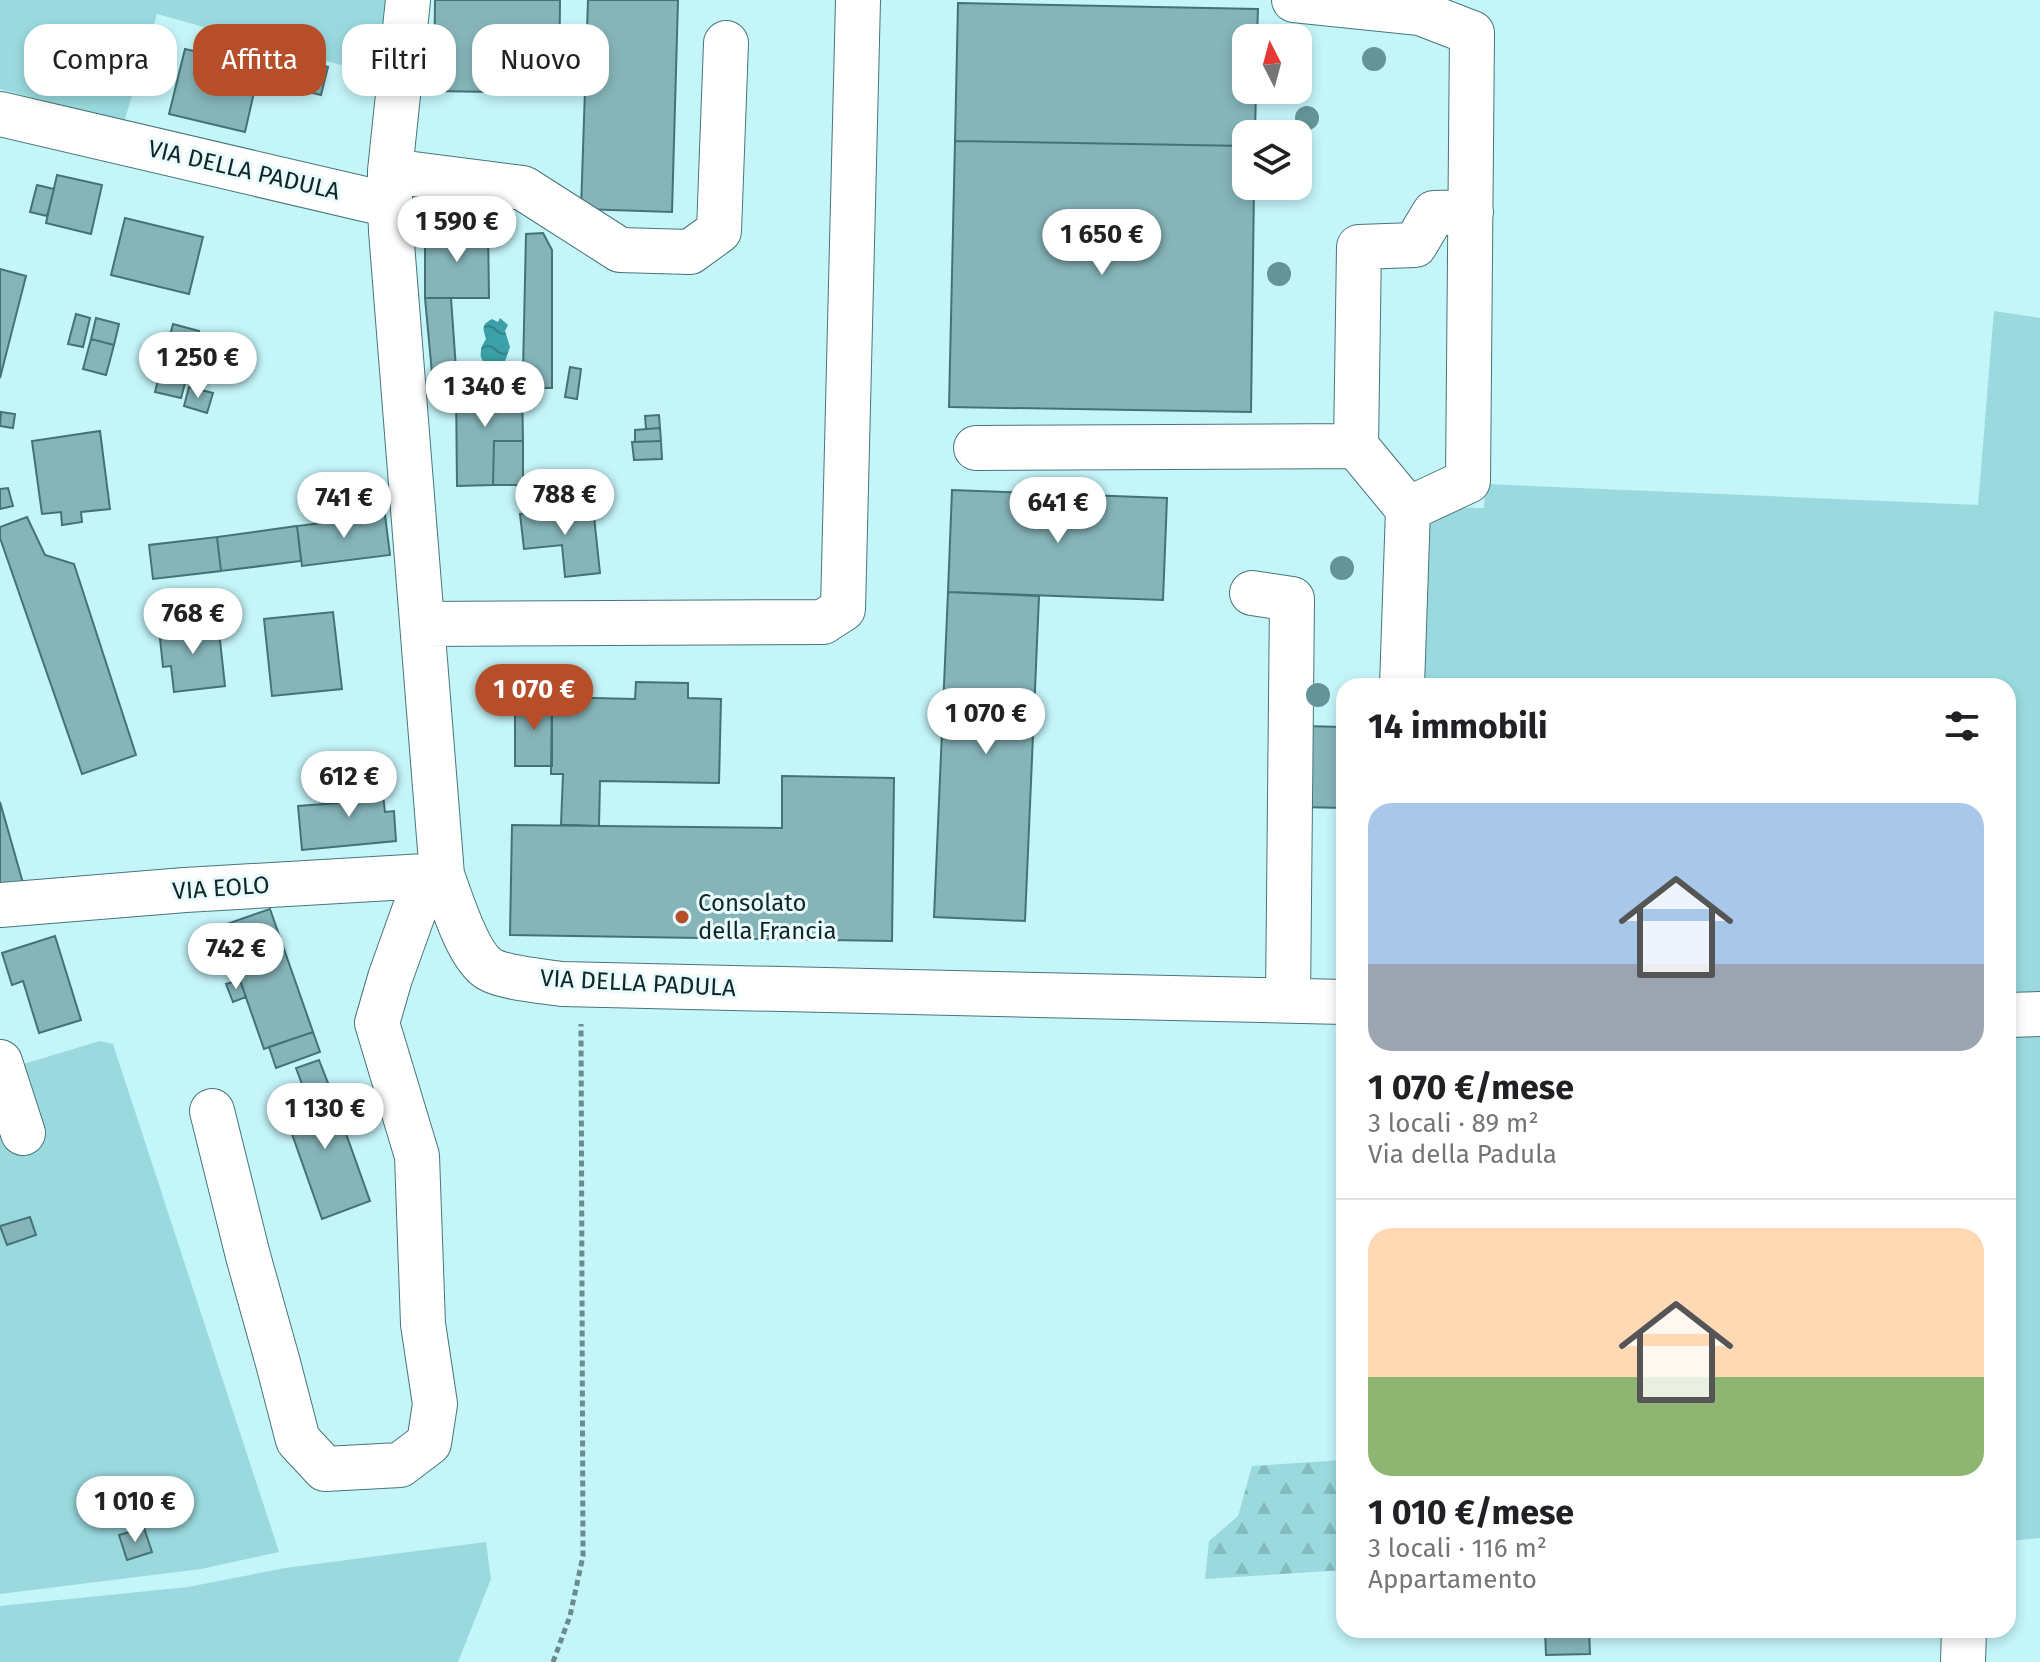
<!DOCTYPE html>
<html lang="it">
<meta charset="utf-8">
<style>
:root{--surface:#fff;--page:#f6f6f6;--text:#202124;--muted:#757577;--line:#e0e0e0;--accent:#b64e2a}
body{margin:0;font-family:"Fira Sans",sans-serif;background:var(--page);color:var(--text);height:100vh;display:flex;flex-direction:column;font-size:30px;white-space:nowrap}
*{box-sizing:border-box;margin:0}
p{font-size:26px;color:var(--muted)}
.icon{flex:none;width:44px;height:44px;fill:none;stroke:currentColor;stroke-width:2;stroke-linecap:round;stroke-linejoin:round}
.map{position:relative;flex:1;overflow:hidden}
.details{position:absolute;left:1336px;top:678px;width:680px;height:960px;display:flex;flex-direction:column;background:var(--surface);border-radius:24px;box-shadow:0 4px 12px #0003}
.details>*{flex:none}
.banner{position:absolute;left:24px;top:24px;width:760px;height:72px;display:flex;gap:16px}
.needle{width:52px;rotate:354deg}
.tools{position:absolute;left:1232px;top:24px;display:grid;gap:16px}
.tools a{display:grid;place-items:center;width:80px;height:80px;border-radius:16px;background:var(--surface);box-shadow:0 4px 12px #0003;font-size:40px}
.price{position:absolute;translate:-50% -68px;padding:0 18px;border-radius:28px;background:#fff;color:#222;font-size:26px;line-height:52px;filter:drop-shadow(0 2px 4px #0008)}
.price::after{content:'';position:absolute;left:50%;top:48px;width:24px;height:18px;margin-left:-12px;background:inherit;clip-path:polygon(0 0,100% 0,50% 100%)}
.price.selected{background:var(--accent);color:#fff}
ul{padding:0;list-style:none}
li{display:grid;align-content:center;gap:16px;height:424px;padding:0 32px}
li+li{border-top:2px solid var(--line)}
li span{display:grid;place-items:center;height:248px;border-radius:24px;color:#555}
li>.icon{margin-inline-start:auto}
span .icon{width:144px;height:144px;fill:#fffc;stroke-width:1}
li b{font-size:34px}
h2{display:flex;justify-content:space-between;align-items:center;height:96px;padding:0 32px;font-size:34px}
.chip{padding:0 28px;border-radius:24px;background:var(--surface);box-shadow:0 4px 12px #0003;font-size:28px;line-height:72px}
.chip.selected{background:var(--accent);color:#fff}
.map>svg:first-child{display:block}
.green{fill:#9adadf}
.forest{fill:url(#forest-firs)}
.water{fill:url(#water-waves)}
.building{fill:#86b5b9;stroke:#457276;stroke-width:2}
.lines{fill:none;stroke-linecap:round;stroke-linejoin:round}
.minor-casing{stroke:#487579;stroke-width:46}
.path{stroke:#6a8c8f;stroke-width:5;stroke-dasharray:6 4;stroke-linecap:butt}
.minor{stroke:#fff;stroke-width:44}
.tree{fill:#659498}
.poi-dot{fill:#b64e2a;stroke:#e9fcfd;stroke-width:3}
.labels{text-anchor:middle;stroke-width:6;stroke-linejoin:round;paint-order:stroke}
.street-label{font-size:24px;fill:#122527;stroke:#e9fcfd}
.poi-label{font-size:24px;fill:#122527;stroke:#e9fcfd;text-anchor:start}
</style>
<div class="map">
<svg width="2040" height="1662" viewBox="0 0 2040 1662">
<defs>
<pattern id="forest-firs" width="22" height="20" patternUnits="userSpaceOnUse" patternTransform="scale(2)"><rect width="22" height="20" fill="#9adadf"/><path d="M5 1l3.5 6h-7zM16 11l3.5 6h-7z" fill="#84bbbf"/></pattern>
<pattern id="water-waves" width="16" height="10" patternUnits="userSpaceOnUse" patternTransform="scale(2)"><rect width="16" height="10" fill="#3ba0a8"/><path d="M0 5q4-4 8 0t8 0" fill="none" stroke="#308289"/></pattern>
</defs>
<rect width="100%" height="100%" fill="#c4f5f9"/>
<path class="green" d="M0 0H390L381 76 157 14 124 122 0 89Z
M1994 311 2040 318V1538L2008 1541V686H1399L1403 507 1484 508 1485 484 1978 505Z
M100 1041 113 1044 279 1552 201 1569 0 1594V1063L20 1065Z
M486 1542 491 1579 458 1662H0V1606L188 1587 285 1568Z"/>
<path class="forest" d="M1344 1460V1570L1205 1579 1209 1541 1238 1516 1252 1466Z"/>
<path class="water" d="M500 318 508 325 505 331 510 347 504 364C495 368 478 365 481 351 481 346 484 343 486 339 483 328 481 325 492 319L498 322Z"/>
<path class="building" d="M435 0H560L559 93 434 91Z
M588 0H678L672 212 581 209Z
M958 3 1258 9 1257 38H1246V90H1256L1255 134H1246V146L955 141Z
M185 49 260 66 245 132 169 114Z
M275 54 328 67 321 95 268 82Z
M955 141 1246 146V186H1254L1251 412 949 407Z
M57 175 102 185 91 234 46 223Z
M37 185 54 189 47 216 30 212Z
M125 218 203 237 189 294 111 275Z
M425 230H488L489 298H425Z
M543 233 552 250V388L433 384 425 298H451L456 369 523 371 526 234Z
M0 269 26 276 0 378Z
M76 314 90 318 83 347 68 344Z
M96 318 119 324 114 345 91 339Z
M173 324 199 331 181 398 155 392Z
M91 339 114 345 106 375 83 369Z
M570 367 581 369 577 399 565 397Z
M456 385 522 387 523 441H494L493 485 457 486Z
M189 387 213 393 207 413 184 406Z
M1 412 15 414 13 428 0 426Z
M659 415 660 428 646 429 645 416Z
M660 428 661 441 635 442V430Z
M100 431 110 509 81 512 82 522 62 525 61 512 42 514 32 441Z
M494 441H523V485H493Z
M661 441 662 459 634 460 632 442Z
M8 488 13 506 0 509V489Z
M952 490 1167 498 1163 600 948 592Z
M593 507 600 573 565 577 562 545 524 549 520 514Z
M385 515 390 555 302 566 297 526Z
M27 517 45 555 74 564 136 755 82 774 0 538V527Z
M297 526 301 561 221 571 217 537Z
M217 537 221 571 153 579 149 545Z
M948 592 1039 596 1025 921 934 917Z
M333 612 342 689 272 696 264 619Z
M218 622 225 686 174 692 171 666 163 667 159 629Z
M636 682 688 683V698L721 699 719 783 600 781 599 826 561 825 563 774H551L552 697 635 699Z
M515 697H552V766H515Z
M1302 726 1344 727V808L1301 807Z
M782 776 894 778 892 941 510 935 512 825 782 828Z
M381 777 385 812 394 811 396 841 302 850 298 806 337 803 336 793 353 792 351 779Z
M0 802 23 883 0 890Z
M270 909 313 1032 264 1049 221 926Z
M55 936 81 1020 39 1033 23 981 12 985 2 953Z
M240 980 246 997 233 1002 226 984Z
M313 1032 320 1052 276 1068 269 1047Z
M319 1060 328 1083 305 1092 296 1068Z
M328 1083 370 1201 322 1219 280 1100Z
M30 1217 36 1235 7 1245 0 1226Z
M144 1528 152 1552 127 1560 119 1535Z
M1545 1630H1589L1590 1654 1546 1655Z"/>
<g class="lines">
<defs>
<path id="minor" d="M1294 0 1420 13 1472 33 1468 481 1408 509
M0 114 390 205 391 231 442 875C451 899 467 955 489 969 504 978 543 981 562 984L1344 1002
M390 171 523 188 620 250 690 252 719 231 726 43
M390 201V171L408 0
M976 448 1356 446
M1252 593 1292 599 1288 1000
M422 624 823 622 843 609 858 0
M1402 686 1408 509 1356 446 1359 247 1415 245 1434 213 1471 212
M0 905 185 890 442 875
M2008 1015 2040 1014
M0 1062 23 1133
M212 1111 248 1256 278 1363 298 1440 325 1469 400 1465 429 1443 435 1404 423 1324 417 1156 377 1023 390 978 419 897 442 875
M1963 1662 1964 1630"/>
</defs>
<use href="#minor" class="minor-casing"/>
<path class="path" d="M553 1662 570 1616 583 1556 581 1024"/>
<use href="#minor" class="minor"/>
</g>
<g class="tree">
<circle cx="1374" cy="59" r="12"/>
<circle cx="1307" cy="118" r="12"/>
<circle cx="1279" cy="274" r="12"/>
<circle cx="1342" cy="568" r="12"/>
<circle cx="1318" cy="695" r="12"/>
</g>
<circle class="poi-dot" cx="682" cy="917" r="8"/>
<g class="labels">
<g class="street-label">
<text transform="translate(244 170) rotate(13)" y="8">VIA DELLA PADULA</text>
<text transform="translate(221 888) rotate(-4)" y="8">VIA EOLO</text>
<text transform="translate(638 983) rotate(3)" y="8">VIA DELLA PADULA</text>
</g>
<g class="poi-label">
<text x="698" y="911">Consolato<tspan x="698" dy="28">della Francia</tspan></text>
</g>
</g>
</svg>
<div class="tools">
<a><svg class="needle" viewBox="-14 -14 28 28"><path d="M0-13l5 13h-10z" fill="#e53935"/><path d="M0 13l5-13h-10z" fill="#757577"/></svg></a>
<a><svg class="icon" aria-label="layers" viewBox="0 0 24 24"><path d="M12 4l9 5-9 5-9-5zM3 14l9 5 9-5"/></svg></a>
</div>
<b class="price" style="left:457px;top:264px">1 590 €</b>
<b class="price" style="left:1102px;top:277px">1 650 €</b>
<b class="price" style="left:198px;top:400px">1 250 €</b>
<b class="price" style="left:485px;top:429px">1 340 €</b>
<b class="price" style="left:565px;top:537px">788 €</b>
<b class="price" style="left:344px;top:540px">741 €</b>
<b class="price" style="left:1058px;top:545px">641 €</b>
<b class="price" style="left:193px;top:656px">768 €</b>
<b class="price selected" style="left:534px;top:732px">1 070 €</b>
<b class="price" style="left:986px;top:756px">1 070 €</b>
<b class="price" style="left:349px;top:819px">612 €</b>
<b class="price" style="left:236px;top:991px">742 €</b>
<b class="price" style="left:325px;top:1151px">1 130 €</b>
<b class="price" style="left:135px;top:1544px">1 010 €</b>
<div class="banner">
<a class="chip">Compra</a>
<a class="chip selected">Affitta</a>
<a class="chip">Filtri</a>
<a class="chip">Nuovo</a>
</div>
<section class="details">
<h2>14 immobili<svg class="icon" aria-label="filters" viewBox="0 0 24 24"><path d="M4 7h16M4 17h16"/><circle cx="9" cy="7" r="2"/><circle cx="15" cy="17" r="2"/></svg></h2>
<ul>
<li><span style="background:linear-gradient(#a9c7e8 65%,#9aa5b1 0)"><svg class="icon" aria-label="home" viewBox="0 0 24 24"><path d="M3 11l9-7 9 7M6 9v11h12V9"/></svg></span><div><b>1 070 €/mese</b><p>3 locali · 89 m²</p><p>Via della Padula</p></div></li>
<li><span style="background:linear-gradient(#ffd9b3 60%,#8fb573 0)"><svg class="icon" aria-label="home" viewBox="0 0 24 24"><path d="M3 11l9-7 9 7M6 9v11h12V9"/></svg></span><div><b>1 010 €/mese</b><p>3 locali · 116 m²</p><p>Appartamento</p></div></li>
</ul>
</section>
</div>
